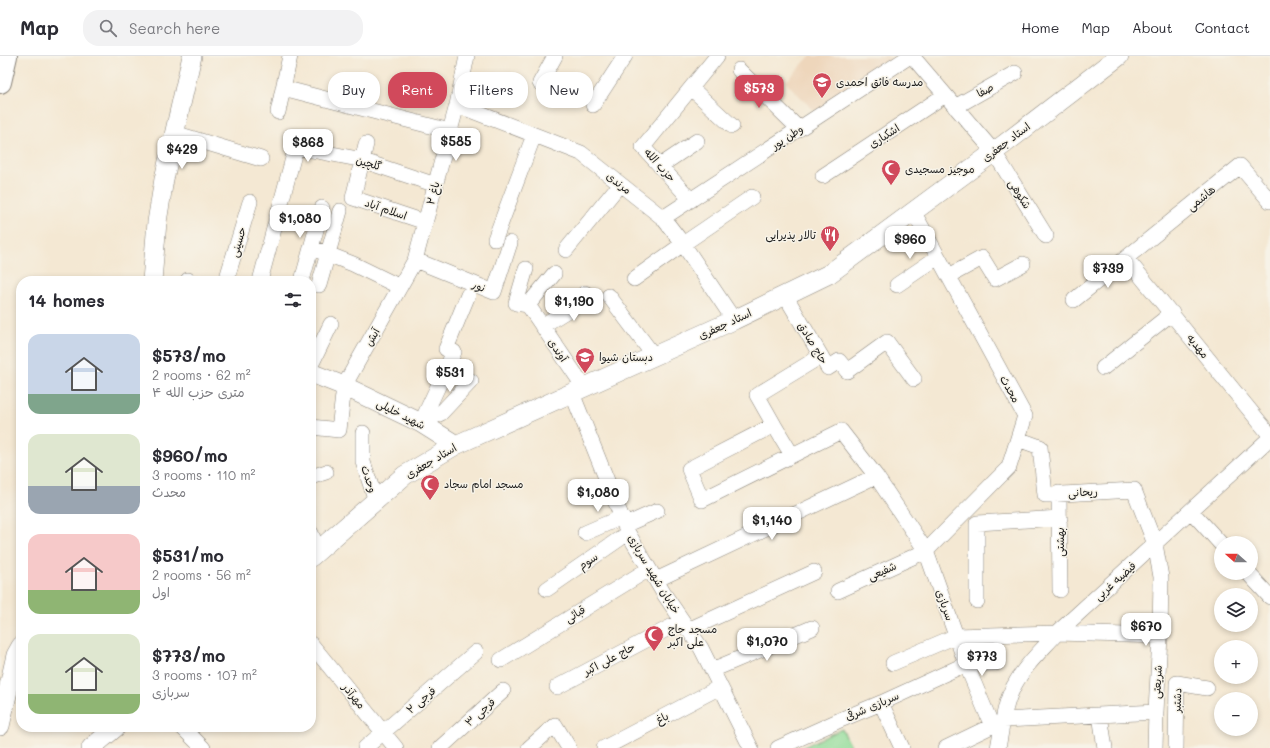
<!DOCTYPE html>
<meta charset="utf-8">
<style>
:root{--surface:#fff;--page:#f2f2f3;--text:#2b2b33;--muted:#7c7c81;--line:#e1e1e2;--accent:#d1495b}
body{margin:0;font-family:Mali,"Playpen Sans Arabic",sans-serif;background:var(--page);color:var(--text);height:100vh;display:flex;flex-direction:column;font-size:15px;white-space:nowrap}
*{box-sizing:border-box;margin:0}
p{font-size:13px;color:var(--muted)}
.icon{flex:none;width:22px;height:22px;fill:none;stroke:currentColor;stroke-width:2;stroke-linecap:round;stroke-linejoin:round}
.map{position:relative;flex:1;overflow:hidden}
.sheet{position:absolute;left:16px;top:220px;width:300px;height:456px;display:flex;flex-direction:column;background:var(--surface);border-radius:16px;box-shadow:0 2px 6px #0003}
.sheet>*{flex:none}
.top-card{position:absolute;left:328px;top:16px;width:380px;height:36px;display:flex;gap:8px}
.needle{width:26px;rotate:291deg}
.buttons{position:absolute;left:1214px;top:480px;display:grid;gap:8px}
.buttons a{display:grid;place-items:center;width:44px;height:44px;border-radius:50%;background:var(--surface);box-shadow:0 2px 6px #0003;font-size:20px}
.price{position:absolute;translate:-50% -34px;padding:0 9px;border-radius:8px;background:#fff;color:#222;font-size:13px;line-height:26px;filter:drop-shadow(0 1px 2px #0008)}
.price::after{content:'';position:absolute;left:50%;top:24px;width:12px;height:9px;margin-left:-6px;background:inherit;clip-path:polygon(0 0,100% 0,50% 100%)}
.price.current{background:var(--accent);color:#fff}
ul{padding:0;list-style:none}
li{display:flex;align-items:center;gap:12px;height:100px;padding:0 12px}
li span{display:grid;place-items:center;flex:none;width:112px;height:80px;border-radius:12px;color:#555}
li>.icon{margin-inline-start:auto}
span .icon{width:48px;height:48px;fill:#fffc;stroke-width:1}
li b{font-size:17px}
h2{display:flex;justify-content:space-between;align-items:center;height:48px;padding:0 12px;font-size:17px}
.chip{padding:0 14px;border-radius:16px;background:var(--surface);box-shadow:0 2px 6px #0003;font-size:14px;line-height:36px}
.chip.current{background:var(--accent);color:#fff}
header{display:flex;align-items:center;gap:24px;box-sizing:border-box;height:56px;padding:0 20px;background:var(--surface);border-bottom:1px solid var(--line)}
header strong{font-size:19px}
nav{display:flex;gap:22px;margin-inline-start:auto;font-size:14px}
.search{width:280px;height:36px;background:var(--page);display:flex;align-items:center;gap:10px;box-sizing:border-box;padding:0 14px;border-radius:16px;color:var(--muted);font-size:15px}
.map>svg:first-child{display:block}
.built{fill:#eed6bb}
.green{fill:#91dc99;stroke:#567c5a}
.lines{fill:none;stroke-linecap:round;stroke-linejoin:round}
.minor-casing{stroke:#888278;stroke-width:16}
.major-casing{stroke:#888278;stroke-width:20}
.highway-casing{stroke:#888278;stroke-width:24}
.minor{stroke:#fff;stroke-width:15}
.major{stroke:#fff;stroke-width:19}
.highway{stroke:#fff;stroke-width:22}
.labels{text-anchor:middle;stroke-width:3;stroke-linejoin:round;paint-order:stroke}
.poi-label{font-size:11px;fill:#1c1c1c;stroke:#f7f3e8;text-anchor:start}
.street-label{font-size:11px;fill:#1c1c1c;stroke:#f7f3e8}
</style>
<header>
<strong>Map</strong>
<div class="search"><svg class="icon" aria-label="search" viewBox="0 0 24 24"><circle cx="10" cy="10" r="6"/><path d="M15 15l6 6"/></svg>Search here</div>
<nav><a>Home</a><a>Map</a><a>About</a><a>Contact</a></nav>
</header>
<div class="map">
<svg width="1270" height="692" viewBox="0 0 1270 692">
<rect width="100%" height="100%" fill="#f7f3e8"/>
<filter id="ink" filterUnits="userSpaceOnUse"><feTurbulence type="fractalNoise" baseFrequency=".025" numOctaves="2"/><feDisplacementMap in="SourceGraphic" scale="8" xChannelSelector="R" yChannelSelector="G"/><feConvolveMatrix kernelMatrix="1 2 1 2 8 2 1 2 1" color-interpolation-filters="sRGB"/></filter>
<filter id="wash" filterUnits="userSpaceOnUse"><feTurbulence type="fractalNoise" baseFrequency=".012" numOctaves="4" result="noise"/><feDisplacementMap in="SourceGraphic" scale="16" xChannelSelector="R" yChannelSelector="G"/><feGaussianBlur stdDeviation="0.9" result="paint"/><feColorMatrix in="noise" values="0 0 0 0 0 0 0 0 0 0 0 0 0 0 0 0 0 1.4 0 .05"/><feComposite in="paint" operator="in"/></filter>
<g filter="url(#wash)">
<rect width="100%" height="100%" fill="#f4e8d3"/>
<path class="built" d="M810 0H887L893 5 818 59 786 26Z"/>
<path class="green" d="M842 673 852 692H801Z"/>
</g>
<g filter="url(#ink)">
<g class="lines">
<defs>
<path id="minor" d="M912 0 994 96 1046 180
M739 14 799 73
M540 27 555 0
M283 32 450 75
M691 32 732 70
M457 49 581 97 663 162 683 188 734 264
M593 49 625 0
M955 51 1015 17
M278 56 290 0
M174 77 261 103
M366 88 353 142 425 166
M660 110 697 85
M823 120 945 39
M691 144 643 91 717 0
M663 162 910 0
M495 183 534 79
M312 192 353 208 400 231
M566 194 620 128
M1126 202 1270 379
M415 204 494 236 510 187
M526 213 516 247 528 249
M554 218 528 249 584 331
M949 220 982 202 995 223 1023 208
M303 221 322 152
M634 223 683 188 752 141
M188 225V224
M226 225 250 146
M260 225 296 91 358 103 436 129
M319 229 340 155
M897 229 938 201
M785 239 828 312 839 305 847 315 887 286 914 323
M609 240 654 300
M1074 244 1240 110 1270 145
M542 270 576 249 585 237
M821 300 757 339 774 369 689 413 702 444 841 375 876 420 926 495 966 608 992 670
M311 309 331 268
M1103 312 1172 257
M572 337 628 477 664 538 701 592 751 692
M421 367 454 296 446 293 468 239
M421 367 441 357 471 325
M774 369 792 399
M311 371 339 374 344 330 415 204 457 49 467 0
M363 377V406L376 445
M1018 383 1040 391 1045 439 1134 434 1155 488 1161 521 1160 580 1156 656 1155 692
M311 421 326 416
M1059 437 1060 534
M1191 455 1221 488
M625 469 657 455
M311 477 318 495
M585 477 622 461
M1248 517 1270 541
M656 524 876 420
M547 533 628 477
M838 535 926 495 1009 411 1025 360 913 155
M977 545V467L1060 462
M688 574 814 516
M311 588 396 692
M501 604 649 513
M893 607 956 580 1057 577 1160 580
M712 614 812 572
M557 631 682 565
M881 647 902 692
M1100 659 1105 692
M182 671 203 692
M365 692 476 596
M440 692 503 635
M529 692 555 669 569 692
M604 692 720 631
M778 692 840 664 881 647 966 608 996 607
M946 692 1004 664 1156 656
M998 692C1002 672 1004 648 1014 630 1024 610 1042 594 1057 577L1270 382
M1176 692 1177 627 1207 632"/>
<path id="major" d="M152 225 157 166 164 123 192 0
M311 317 344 330 421 367 456 389
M311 501 405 419 456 389 734 264 829 218 994 96 1119 0
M0 670 16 599 21 590
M91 692 116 671"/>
<path id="highway" d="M0 26 6 0"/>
</defs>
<use href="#minor" class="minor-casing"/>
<use href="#major" class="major-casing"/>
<use href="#highway" class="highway-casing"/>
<use href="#minor" class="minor"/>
<use href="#major" class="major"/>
<use href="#highway" class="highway"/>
</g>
</g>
<defs>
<symbol id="school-pin" viewBox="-11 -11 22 30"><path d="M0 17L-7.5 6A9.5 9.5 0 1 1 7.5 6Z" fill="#d1495b" stroke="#f7f3e8"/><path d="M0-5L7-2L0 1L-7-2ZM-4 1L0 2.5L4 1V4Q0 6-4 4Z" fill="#fff"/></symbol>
<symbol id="mosque-pin" viewBox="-11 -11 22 30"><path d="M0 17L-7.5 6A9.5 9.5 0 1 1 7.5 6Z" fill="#d1495b" stroke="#f7f3e8"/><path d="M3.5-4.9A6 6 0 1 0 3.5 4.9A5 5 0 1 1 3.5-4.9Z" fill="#fff"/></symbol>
<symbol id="restaurant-pin" viewBox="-11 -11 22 30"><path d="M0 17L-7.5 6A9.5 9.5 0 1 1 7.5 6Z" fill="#d1495b" stroke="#f7f3e8"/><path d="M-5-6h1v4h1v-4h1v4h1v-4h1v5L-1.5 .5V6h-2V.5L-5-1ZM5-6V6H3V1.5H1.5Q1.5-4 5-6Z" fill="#fff"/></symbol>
</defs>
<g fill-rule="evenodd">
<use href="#school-pin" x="811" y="15" width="22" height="30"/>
<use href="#mosque-pin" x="880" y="102" width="22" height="30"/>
<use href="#restaurant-pin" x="819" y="168" width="22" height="30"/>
<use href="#school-pin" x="574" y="290" width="22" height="30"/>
<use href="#mosque-pin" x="419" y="417" width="22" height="30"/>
<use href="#mosque-pin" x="643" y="568" width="22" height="30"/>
</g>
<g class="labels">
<g class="poi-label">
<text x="836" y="30">مدرسه فائق احمدی</text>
<text x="905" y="117">موجیز مسجیدی</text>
<text x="816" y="183" text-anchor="end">تالار پذیرایی</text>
<text x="599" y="305">دبستان شیوا</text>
<text x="444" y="432">مسجد امام سجاد</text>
<text x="668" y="577">مسجد حاج<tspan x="668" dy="13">علی اکبر</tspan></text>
</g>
<g class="street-label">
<text transform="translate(985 34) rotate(-29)" y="4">صفا</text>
<text transform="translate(884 80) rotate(-33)" y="4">اشکباری</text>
<text transform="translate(787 81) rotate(-33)" y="4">وطن پور</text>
<text transform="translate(1006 86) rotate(-37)" y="4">استاد جعفری</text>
<text transform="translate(369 107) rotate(17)" y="4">گلچین</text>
<text transform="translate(660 109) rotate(48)" y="4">حزب الله</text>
<text transform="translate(619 127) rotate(38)" y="4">مرندی</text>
<text transform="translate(433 137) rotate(-75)" y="4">باغ ۲</text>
<text transform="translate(1020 138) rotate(58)" y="4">شکوهی</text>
<text transform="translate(1201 142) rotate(-39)" y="4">هاشمی</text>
<text transform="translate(386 153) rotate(19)" y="4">اسلام آباد</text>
<text transform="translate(238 186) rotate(-74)" y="4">حسینی</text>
<text transform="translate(479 230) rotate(22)" y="4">نور</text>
<text transform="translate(725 268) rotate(-25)" y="4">استاد جعفری</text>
<text transform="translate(372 281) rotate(-61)" y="4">آبش</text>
<text transform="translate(813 287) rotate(59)" y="4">حاج صادق</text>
<text transform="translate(1198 290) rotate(51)" y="4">مهدیه</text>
<text transform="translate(558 294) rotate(56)" y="4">آوندی</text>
<text transform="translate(1010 333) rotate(61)" y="4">محدث</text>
<text transform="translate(401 358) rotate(27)" y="4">شهید خلیلی</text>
<text transform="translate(431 405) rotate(-31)" y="4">استاد جعفری</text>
<text transform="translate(369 423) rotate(72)" y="4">وحدت</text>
<text transform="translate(1083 436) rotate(-3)" y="4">ریحانی</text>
<text transform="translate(1060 486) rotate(-90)" y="4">بهشتی</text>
<text transform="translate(588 505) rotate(-34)" y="4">سوم</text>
<text transform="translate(882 515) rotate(-24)" y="4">شفیعی</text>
<text transform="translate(654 518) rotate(59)" y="4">خیابان شهید سربازی</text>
<text transform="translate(1115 525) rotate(-42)" y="4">فیضیه غربی</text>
<text transform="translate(945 549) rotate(70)" y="4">سربازی</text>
<text transform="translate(575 558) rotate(-32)" y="4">قبائی</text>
<text transform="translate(609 603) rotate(-28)" y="4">حاج علی اکبر</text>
<text transform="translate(1157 626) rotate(-87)" y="4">شریعتی</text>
<text transform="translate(354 640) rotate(51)" y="4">مهرآذر</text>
<text transform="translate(421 644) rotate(-41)" y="4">فرجی ۲</text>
<text transform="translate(1177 644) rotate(-88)" y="4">دشتبر</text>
<text transform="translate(872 650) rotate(-23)" y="4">سربازی شرقی</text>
<text transform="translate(480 656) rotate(-42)" y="4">فرجی ۳</text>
<text transform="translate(662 662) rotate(-28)" y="4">باغ</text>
</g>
</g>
</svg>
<div class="buttons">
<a><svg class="needle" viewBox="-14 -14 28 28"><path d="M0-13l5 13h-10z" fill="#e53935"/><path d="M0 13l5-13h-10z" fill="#7c7c81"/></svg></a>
<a><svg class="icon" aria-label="layers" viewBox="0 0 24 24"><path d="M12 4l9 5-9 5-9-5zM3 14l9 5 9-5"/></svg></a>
<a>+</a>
<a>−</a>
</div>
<b class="price current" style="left:759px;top:53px">$573</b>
<b class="price" style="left:456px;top:106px">$585</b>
<b class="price" style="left:308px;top:107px">$868</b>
<b class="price" style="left:182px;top:114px">$429</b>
<b class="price" style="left:300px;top:183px">$1,080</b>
<b class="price" style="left:910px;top:204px">$960</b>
<b class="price" style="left:1108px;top:233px">$739</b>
<b class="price" style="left:574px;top:266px">$1,190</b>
<b class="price" style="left:450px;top:337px">$531</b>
<b class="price" style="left:598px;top:457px">$1,080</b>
<b class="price" style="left:772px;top:485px">$1,140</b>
<b class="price" style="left:1146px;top:591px">$670</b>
<b class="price" style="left:767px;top:606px">$1,070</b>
<b class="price" style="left:982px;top:621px">$773</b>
<div class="top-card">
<a class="chip">Buy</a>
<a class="chip current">Rent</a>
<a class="chip">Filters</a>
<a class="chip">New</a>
</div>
<section class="sheet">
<h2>14 homes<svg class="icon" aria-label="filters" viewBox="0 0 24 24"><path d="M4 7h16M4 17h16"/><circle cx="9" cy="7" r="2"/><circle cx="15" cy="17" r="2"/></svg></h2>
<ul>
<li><span style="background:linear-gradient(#c9d6e8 75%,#7fa58c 0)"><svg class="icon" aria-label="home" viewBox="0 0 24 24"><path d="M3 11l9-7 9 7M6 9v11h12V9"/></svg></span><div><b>$573/mo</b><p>2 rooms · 62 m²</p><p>۴ متری حزب الله</p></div></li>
<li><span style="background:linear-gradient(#dfe7d0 65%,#9aa5b1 0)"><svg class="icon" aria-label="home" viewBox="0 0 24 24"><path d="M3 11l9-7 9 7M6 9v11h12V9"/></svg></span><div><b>$960/mo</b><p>3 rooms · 110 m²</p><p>محدث</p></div></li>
<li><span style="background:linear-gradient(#f6c9c9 70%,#8fb573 0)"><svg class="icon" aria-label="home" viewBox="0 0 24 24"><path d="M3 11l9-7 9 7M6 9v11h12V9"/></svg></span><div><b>$531/mo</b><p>2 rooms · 56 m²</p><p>اول</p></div></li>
<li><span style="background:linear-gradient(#dfe7d0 75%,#8fb573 0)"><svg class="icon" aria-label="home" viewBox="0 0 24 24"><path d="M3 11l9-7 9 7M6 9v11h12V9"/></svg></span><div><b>$773/mo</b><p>3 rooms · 107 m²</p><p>سربازی</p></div></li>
</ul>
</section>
</div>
